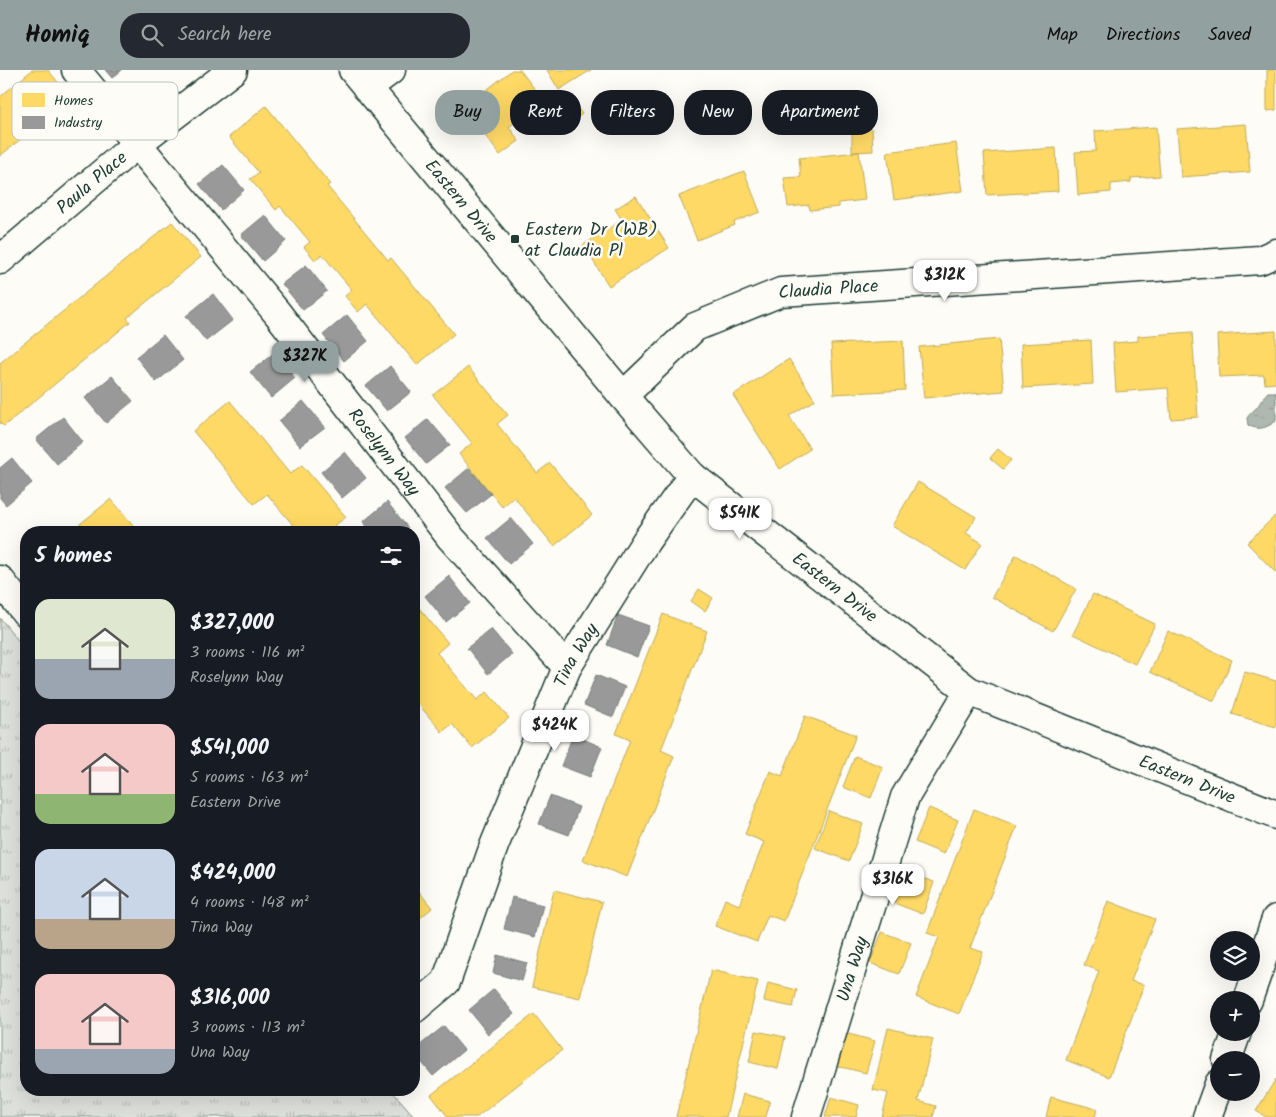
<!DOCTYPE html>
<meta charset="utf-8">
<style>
:root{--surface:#171b24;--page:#242831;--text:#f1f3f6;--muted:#9ea1a6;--accent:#92a19f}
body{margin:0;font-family:Kalam,sans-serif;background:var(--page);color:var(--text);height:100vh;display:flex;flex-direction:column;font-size:19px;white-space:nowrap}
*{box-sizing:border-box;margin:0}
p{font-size:16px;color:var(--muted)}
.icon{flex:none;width:28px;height:28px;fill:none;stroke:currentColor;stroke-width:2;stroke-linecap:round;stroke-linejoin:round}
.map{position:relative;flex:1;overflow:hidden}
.drawer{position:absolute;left:20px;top:456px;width:400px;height:570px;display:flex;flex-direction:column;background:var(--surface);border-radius:20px;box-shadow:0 5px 20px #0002}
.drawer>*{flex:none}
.banner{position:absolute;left:435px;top:20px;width:475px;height:45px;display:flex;gap:10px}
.buttons{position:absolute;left:1210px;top:861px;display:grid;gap:10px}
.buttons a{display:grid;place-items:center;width:50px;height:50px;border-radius:50%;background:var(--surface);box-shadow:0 5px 20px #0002;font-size:25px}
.price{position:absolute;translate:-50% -42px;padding:0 11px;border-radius:10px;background:#fff;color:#222;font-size:16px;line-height:32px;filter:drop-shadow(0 1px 2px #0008)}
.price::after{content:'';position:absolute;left:50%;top:30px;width:15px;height:11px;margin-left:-8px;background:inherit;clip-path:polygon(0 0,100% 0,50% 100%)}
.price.on{background:var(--accent);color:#111}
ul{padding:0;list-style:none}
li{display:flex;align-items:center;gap:15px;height:125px;padding:0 15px}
li span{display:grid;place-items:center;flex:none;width:140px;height:100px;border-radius:15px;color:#555}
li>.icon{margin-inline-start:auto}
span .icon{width:60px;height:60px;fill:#fffc;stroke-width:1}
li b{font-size:21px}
h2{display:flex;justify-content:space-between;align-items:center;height:60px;padding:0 15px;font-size:21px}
.pill{padding:0 18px;border-radius:20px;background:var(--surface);box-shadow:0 5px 20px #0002;font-size:18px;line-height:45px}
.pill.on{background:var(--accent);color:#111}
header{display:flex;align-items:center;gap:30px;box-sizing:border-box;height:70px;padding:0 25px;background:var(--accent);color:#111}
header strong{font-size:24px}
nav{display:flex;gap:28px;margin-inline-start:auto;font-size:18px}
.search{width:350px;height:45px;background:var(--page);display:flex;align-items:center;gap:12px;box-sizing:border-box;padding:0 18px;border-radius:20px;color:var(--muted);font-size:19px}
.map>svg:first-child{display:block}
.park{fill:url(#park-tufts);stroke:#7e8e88}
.water{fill:url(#water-ripples);stroke:#75877f}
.homes{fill:#ffd966;stroke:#bcaa57}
.industry{fill:#999;stroke:#747d7b}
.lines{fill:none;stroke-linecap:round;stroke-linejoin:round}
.street-casing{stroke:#1f3d34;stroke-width:31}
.secondary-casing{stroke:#1f3d34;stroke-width:31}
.street{stroke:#fdfcf7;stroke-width:28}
.secondary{stroke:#fdfcf7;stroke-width:28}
.poi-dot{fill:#1f3d34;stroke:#fdfcf7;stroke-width:2}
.labels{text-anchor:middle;stroke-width:5;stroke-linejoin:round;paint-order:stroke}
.street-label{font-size:18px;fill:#1f3d34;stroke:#fdfcf7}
.poi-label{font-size:18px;fill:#1f3d34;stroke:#fdfcf7;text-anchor:start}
.key{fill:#fdfcf7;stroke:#bac3bc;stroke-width:1}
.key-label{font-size:14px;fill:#1f3d34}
</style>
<header>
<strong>Homiq</strong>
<div class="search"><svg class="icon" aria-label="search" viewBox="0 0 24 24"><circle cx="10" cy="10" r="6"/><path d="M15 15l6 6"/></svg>Search here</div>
<nav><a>Map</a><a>Directions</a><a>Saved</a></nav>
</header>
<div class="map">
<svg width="1276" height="1047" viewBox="0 0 1276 1047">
<defs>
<pattern id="park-tufts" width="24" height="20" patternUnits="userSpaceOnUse" patternTransform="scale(1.25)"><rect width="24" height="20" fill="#dde0db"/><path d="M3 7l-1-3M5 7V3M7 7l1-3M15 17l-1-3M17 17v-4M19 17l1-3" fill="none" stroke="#bdc1bd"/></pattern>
<pattern id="water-ripples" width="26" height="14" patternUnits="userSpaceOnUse" patternTransform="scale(1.25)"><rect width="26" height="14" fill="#aeb8b1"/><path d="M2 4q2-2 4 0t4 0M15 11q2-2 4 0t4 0" fill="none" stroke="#8d9791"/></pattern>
</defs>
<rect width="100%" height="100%" fill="#fdfcf7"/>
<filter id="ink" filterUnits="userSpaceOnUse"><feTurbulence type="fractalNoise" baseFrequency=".02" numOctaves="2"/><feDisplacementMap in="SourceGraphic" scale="10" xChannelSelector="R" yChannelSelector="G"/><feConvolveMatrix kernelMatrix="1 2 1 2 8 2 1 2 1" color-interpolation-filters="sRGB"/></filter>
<g filter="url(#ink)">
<path class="park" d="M0 548 26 580V1020H391L415 1047H0Z"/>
<path class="water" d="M1268 322H1276V351C1266 358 1259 361 1248 355L1247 348C1250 343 1254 341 1258 336 1261 331 1263 327 1268 322Z"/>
<path class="homes" d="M32 0H48L71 28 0 86V27Z
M512 0H520L543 30 509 57 519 71 500 85 464 38Z
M547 0H591L559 20Z
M1267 0H1276V40L1267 41Z
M570 28 582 44 572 52 559 35Z
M266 36 330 114 327 116 388 190 391 188 454 264 417 295 367 234 358 242 345 226 352 220 322 184 315 190 304 177 310 172 280 136 276 140 250 109 259 103 229 67Z
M557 36 569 53 558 61 546 44Z
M1246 54 1250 102 1181 107 1177 59Z
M1156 57 1160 106 1131 108V112L1111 114V122L1078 125 1075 82 1096 81 1095 61Z
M872 59 873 81 852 82V60Z
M956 73 963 121 894 130 887 82Z
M1056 78 1058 121 987 125 984 83Z
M859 82 865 130 839 133V137L810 140 809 135 788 137 784 108 801 107 799 88Z
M744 101 760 142 734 152 735 155 697 170 679 126Z
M636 126 669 178 609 216 583 175 622 150 615 139Z
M172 152 201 187 127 248 130 252 4 356 0 353V293Z
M1276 261V313L1265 314 1264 305 1219 307 1217 265Z
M1192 262 1198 347 1171 349 1168 318 1116 322 1113 273 1138 271V266Z
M999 269 1004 321 924 328 919 277Z
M1091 270 1093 314 1023 318 1021 274Z
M903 271 905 320 834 324 831 274Z
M789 289 815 330 789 346 810 379 780 399 733 325Z
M468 297 508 345 497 354 537 403 550 393 592 445 554 476 514 427 502 437 459 384 472 373 433 325Z
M230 331 290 404 302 395 346 447 334 456 339 462H299L267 424 254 434 193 361Z
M998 379 1011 390 1003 399 990 388Z
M918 412 976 447 966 463 982 473 965 500 892 456Z
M111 429 139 462H79L75 458Z
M1276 445V503L1247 473Z
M1016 485 1076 519 1053 561 992 527Z
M699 519 713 528 705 541 691 531Z
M1093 524 1155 554 1135 594 1073 564Z
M414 532 448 573 437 583 477 630 487 622 509 648 472 678 452 654 442 662 414 629Z
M663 544 707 561 661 680 674 686 627 807 583 790 630 670 616 664Z
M1168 561 1232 590 1214 631 1150 602Z
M1245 602 1276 611V657L1232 644Z
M805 646 856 665 784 851 768 845 757 872 715 856 725 829 739 835 764 772 745 764 770 701 782 706Z
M855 686 883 697 871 728 843 717Z
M929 738 958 750 944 784 915 772Z
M974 739 1017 756 970 878 983 882 959 944 916 927 939 867 927 863Z
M829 741 863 754 849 791 815 778Z
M905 802 934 812 923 844 894 833Z
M414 815 432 838 414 853Z
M554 820 602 832 580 928 532 917Z
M1108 831 1155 849 1131 911 1144 915 1109 1007 1066 990 1099 901 1084 895Z
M882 862 911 873 899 904 870 893Z
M711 900 758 911 726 1047H676Z
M768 913 797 920 793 937 764 931Z
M534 944 562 980 477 1047H448L431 1025Z
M888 958 933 969 918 1031 936 1036 933 1047H882L888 1023 873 1020Z
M756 961 785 967 778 999 749 992Z
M845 963 875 971 866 1003 837 996Z
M1276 1009V1047H1266L1256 1041Z
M743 1024 770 1031 766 1047H737Z
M831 1027 859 1035 856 1047H825Z
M1051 1027 1097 1039 1095 1047H1046Z"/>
<path class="industry" d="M105 0H122L112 8Z
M223 95 244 120 221 140 199 114Z
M265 145 286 171 263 191 241 165Z
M306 195 327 221 303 240 282 214Z
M213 224 233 250 206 271 186 246Z
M347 245 368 271 344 291 323 265Z
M163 265 183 290 156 312 136 287Z
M274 283 295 308 271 328 250 302Z
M390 296 411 322 387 341 366 316Z
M112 306 133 331 106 353 85 328Z
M303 331 325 357 300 376 279 351Z
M63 347 83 372 57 394 36 369Z
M428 349 450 375 426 394 405 368Z
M345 382 366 408 342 428 321 402Z
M12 388 32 413 6 435 0 428V398Z
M469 398 491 424 467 443 445 418Z
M387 432 408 458 402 462H372L363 452Z
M511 448 533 474 509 494 487 468Z
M449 506 470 533 446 552 425 526Z
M618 545 649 556 637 587 607 575Z
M491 559 512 584 488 604 467 578Z
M596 605 625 617 613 647 584 635Z
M573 665 602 677 590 707 561 696Z
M550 726 579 737 569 765 539 754Z
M512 827 543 835 535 867 504 859Z
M497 885 527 893 522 911 493 903Z
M494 919 514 944 488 964 469 940Z
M444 956 464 980 433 1006 414 983V980Z"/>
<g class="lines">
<defs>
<g id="street">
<path id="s1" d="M76 0 278 244 451 468 567 597"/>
<path d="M367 18 391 0"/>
<path id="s2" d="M0 190 138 73 233 0"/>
<path id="s3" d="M623 326 695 257 781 222 1260 190 1276 183"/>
<path d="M0 510 26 543"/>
<path d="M1248 930 1276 849"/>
<path id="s4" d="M414 939 446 912 494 776 567 597 646 471 692 406"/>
<path d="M1227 990 1237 962"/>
<path id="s5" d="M806 1047 905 727 969 621"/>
<path d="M1207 1047 1219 1014"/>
</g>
<g id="secondary">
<path id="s6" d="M353 0 623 326 692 406 969 621 1276 745"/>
</g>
</defs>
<use href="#street" class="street-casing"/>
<use href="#secondary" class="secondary-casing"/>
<use href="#street" class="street"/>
<use href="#secondary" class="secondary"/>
</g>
</g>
<rect class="poi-dot" x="510" y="164" width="10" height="10" rx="2.5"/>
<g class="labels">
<g class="street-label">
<text dy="6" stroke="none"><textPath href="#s2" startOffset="120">Paula Place</textPath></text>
<text dy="6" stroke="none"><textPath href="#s6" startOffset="170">Eastern Drive</textPath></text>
<text dy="6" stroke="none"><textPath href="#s3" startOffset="240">Claudia Place</textPath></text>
<text dy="6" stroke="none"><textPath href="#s1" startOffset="491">Roselynn Way</textPath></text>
<text dy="6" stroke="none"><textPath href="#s6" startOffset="710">Eastern Drive</textPath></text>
<text dy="6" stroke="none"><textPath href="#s4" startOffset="394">Tina Way</textPath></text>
<text dy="6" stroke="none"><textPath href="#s6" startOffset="1115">Eastern Drive</textPath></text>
<text dy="6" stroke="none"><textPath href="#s5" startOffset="155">Una Way</textPath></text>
</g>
<g class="poi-label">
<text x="525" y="165">Eastern Dr (WB)<tspan x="525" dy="21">at Claudia Pl</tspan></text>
</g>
</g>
<rect x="12" y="12" width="166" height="58" rx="8" class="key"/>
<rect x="22" y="23" width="23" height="14" fill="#ffd966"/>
<rect x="22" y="46" width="23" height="13" fill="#999"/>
<g class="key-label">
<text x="54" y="35">Homes</text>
<text x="54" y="57">Industry</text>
</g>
</svg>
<div class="buttons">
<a><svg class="icon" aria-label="layers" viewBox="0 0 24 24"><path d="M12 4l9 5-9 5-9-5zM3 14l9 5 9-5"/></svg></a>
<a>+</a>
<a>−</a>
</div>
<b class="price" style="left:945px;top:232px">$312K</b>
<b class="price on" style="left:305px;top:313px">$327K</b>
<b class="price" style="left:740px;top:470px">$541K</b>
<b class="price" style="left:555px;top:682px">$424K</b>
<b class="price" style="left:893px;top:836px">$316K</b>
<div class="banner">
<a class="pill on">Buy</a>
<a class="pill">Rent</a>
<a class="pill">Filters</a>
<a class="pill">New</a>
<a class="pill">Apartment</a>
</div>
<section class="drawer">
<h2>5 homes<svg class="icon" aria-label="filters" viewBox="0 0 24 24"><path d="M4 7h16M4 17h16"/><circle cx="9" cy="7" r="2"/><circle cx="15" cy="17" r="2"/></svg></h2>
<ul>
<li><span style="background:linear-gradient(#dfe7d0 60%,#9aa5b1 0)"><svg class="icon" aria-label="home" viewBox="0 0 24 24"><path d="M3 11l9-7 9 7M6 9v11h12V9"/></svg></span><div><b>$327,000</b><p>3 rooms · 116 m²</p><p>Roselynn Way</p></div></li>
<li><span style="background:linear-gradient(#f6c9c9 70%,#8fb573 0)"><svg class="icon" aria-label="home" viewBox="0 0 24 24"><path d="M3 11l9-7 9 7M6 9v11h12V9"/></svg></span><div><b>$541,000</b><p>5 rooms · 163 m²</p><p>Eastern Drive</p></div></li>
<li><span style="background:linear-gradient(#c9d6e8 70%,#b9a48a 0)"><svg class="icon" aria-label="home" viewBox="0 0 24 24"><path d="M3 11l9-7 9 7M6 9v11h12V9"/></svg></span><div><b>$424,000</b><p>4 rooms · 148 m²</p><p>Tina Way</p></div></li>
<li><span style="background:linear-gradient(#f6c9c9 75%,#9aa5b1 0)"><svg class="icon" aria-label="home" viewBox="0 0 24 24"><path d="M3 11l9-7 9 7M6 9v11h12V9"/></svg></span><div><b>$316,000</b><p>3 rooms · 113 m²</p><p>Una Way</p></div></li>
</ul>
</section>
</div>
